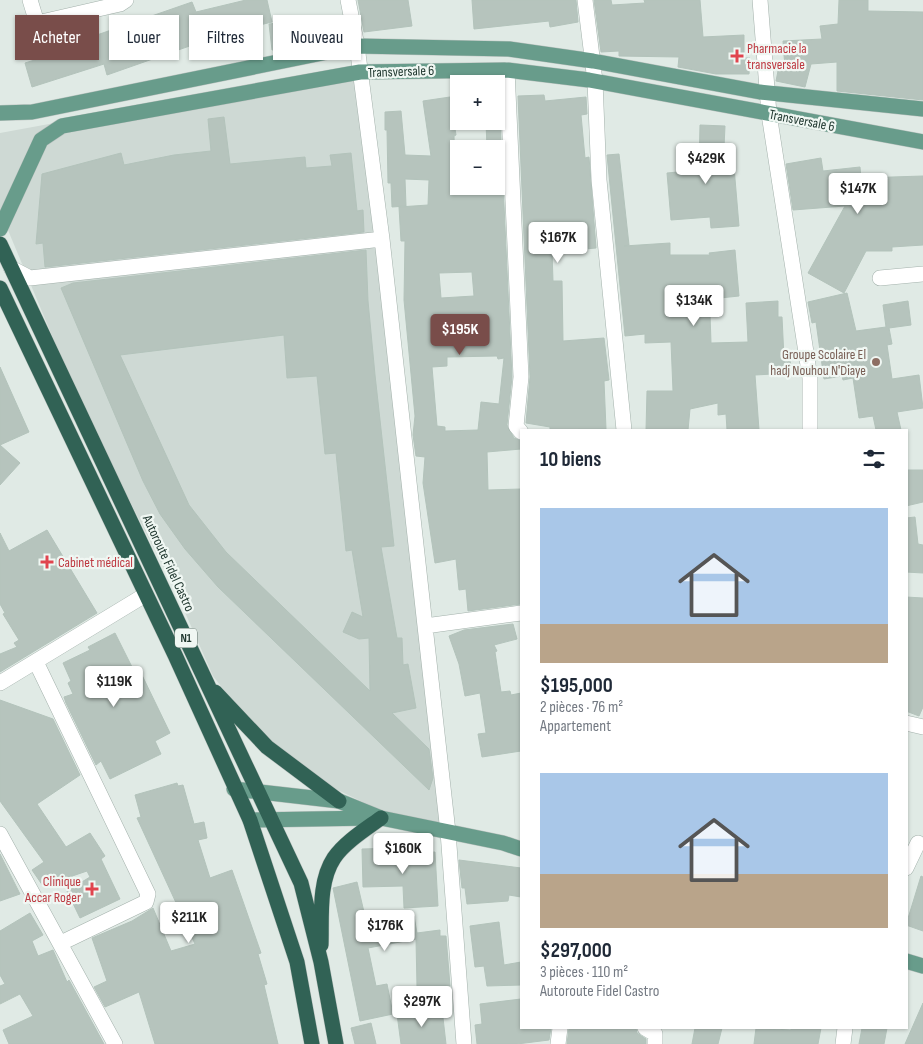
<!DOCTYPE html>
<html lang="fr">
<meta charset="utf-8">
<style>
:root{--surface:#fff;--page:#f6f6f7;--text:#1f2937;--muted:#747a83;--accent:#794d4a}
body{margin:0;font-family:"Sofia Sans Condensed",sans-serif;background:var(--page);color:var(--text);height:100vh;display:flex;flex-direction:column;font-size:19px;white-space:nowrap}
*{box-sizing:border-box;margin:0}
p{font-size:16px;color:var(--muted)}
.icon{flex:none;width:28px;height:28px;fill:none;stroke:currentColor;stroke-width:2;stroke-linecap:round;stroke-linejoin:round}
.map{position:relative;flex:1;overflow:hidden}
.side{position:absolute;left:520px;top:429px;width:388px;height:600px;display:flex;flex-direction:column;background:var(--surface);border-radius:0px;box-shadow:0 1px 4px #0004}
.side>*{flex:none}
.guide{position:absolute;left:15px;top:15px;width:430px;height:45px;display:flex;gap:10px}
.controls{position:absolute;left:450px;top:75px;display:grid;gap:10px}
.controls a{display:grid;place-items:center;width:55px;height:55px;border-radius:0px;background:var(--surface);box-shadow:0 1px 4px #0004;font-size:25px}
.price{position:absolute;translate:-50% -42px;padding:0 11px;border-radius:5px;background:#fff;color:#222;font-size:16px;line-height:32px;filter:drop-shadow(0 1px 2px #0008)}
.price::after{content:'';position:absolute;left:50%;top:30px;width:15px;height:11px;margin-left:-8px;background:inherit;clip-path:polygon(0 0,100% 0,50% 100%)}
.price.selected{background:var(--accent);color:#fff}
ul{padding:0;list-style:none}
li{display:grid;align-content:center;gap:10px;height:265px;padding:0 20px}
li span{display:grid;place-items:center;height:155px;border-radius:0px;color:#555}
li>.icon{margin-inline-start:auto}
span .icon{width:90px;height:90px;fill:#fffc;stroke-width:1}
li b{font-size:21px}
h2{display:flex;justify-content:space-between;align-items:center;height:60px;padding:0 20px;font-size:21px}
.pill{padding:0 18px;border-radius:0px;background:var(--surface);box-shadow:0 1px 4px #0004;font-size:18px;line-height:45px}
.pill.selected{background:var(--accent);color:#fff}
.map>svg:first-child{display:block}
.built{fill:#ced9d4}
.building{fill:#b6c4bd;stroke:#b3c3bb;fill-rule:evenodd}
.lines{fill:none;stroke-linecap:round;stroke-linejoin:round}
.minor-casing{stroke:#a3b1ab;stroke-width:16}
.major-casing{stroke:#bdc4c1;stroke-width:16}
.highway-casing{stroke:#bdc4c1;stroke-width:16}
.minor{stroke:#fff;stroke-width:15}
.major{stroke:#689c8b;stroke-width:15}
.highway{stroke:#316255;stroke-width:15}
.health-dot{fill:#e0444e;stroke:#f0f7f3;stroke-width:2}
.education-dot{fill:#8d6e63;stroke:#f0f7f3;stroke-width:2}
.labels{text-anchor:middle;stroke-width:4.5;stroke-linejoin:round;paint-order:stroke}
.shield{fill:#f0f7f3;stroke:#60726b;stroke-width:1}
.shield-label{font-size:12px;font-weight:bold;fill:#223931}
.health-label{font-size:14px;fill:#be3a42;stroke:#f0f7f3;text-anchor:start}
.street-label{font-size:14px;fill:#223931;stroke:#f0f7f3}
.education-label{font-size:14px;fill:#785e54;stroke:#f0f7f3;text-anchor:end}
</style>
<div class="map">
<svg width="923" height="1044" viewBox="0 0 923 1044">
<rect width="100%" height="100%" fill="#e0eae5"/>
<path class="built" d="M356 72 445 841 306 775 252 726 213 676 176 592 81 405 0 211V133L218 93Z"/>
<path class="building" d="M246 0H267L272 22 239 30 242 42 221 46 220 38 201 42 107 75 104 64 32 87 25 63 96 41 94 36 192 2 196 12Z
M358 0H408L412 26 364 32Z
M472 0H576L578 22 550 27 549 21 474 29Z
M594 0H611L612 5 645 3 644 0H700L703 37 744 35V58H750L749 74H716L678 67 679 57 619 56V51L601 52Z
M839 0H868V11L923 12V100L837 91V62L811 64 805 87 776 81 779 66 785 68 783 41 822 39 820 26 838 24Z
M334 16 337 41 272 50 269 24Z
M544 95 545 101 586 97 587 114 581 115 585 158 589 157 596 248 552 252 553 281H562L563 341 604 338 609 380 604 381 606 429 550 430V427L526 423 530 377 518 96Z
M450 97 456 135 454 136 455 169H459V186H496V149H487L486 121H496V97H499L512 377 507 425 514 438 521 441V449L487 452 488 490 521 489V604L468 611 466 589 459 590 456 559 435 563 423 483 425 457 416 456 413 435 415 416 404 300 405 241H401L399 207 428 205 429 180 405 179 406 206 392 207 391 183H388L387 130H385V112L401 111 405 155 431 156 423 101ZM472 272 474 296 441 298 439 273ZM497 356 498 359 504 358 499 404 481 402 478 430 445 431V427L437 426 432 367 447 366V357Z
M224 117 230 164 305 157 306 168 332 166 330 155 351 153 357 211 363 210 364 232 45 267 43 243 36 244 42 174 121 153 124 165 174 155 211 151 208 119Z
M700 125 725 126 723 168 734 167 739 226 711 228 710 217 671 220 667 173 699 170Z
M619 154 629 245 624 246 670 243V255H710L709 253 735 250 739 296 720 298 721 313 710 314 711 343 748 342 746 303 778 301V317H782L784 358H790L791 373 755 375 759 430H727L726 414 718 415V403L690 409 688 430H646L647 391H673L671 342 645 343V334L625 336 607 155Z
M821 158 823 171 860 167 861 178 923 176V245L892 247V251H866L844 293 808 273 845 206 793 210 786 164Z
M366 250 368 301 375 375 394 546 381 547 397 638H402L403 665 408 664 416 708 392 713 429 749 433 778 429 790 218 587 185 549 160 514 143 481 61 288 73 283ZM284 335 287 378 317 376 325 454 336 453 346 551 352 550 363 617 352 612 343 632 359 639 369 638 370 691 226 552 189 505 120 355Z
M847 293 856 331 886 327 883 305 908 301 911 325 889 328 892 344 887 345 892 379 919 375 923 408 897 412 901 430H876L873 416 859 418 853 378 843 380 842 376 824 379 816 322 812 323 808 302Z
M0 367 29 432 0 445 20 463 0 485Z
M906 470H923V502L906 506Z
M915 517 918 544 923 545V573L906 572V518Z
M47 530 97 613 0 672V654L17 647 14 643 19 640 3 614 5 613 0 604V533L9 551Z
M906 597 923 598V707L919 716 906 711Z
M513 624 517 639 494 645 497 651 495 652 501 692 510 691 511 695 521 693V751L482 757 478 734 486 733 480 693 465 696 459 664 449 636 464 630Z
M115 633 135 673 140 671 170 733 155 741 161 754 110 779 101 761 96 765 66 703 64 697 73 694 68 683 71 681 63 663 90 650 88 647Z
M0 700 53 719 80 775 37 804 66 847 90 833 105 856 101 859 120 899 80 918 67 891 90 877 87 871 43 886 32 870 44 862 0 801Z
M177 783 178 786 183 785 194 824 204 822 207 838 198 840 210 878 232 870 261 953 258 954 267 984 264 985 278 1044H155L139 992 105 1007 94 987 107 981 92 938 132 921 153 908 171 951 195 944 137 818 141 817 135 795Z
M395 848V854L435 852 438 906 404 908 403 886 363 887 362 849Z
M0 854 20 894 0 901Z
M459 860 521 868V897L509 895 508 901 467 904 465 888H462Z
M921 876 923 877V931L906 925Z
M357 882 367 925 414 916 417 933 440 930V936H446L450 986 417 987 416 939 368 948 376 986 387 984 393 1014 360 1021 333 888Z
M30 913 43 935 32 941 38 956 53 950 67 982 69 980 104 1044H9L3 1030 33 1016 20 994 0 1004V986L5 984 0 975V931Z
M499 922 504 965 521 962V985L487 986 484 966 475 967 470 926Z
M521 999V1028H551L549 1040 517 1044H477L475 1025 482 1024 480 1004Z
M923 1003V1044H905Z
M442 1009 446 1044H401L397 1014Z
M371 1023 376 1044H355L351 1028Z
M569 1028H636L637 1033 646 1039V1044H567Z
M695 1028H722L718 1044H692Z
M756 1028 791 1030V1028H821L818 1044H754Z
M862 1028H887L884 1044H859Z"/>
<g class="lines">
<defs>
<path id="minor" d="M30 0 37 23 120 4 126 0
M348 0 357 46 382 239 425 626 448 832 464 1044
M585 0 595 81 599 180 624 430
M760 0 769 114 810 378V430
M507 70 521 377 516 426 521 432
M11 268 30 278 382 239
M880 278 923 274
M425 626 521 613
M36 662 148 894 146 902 61 943
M0 683 145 595
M906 723 923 727
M0 834 115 1044
M906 868 918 843
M645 1028 655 1034V1044
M558 1044 560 1028
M843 1044 845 1028"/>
<path id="major" d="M0 113 32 112 357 46 509 49 593 61 760 92 923 109
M0 229 41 140 62 126 360 72 507 70 589 80 923 142
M234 789 339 801 381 818 503 843 521 849
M250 820 372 818
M906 961 923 966"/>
<path id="highway" d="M0 244 301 883 321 962 336 1044
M0 288 175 655 250 820 297 962 312 1044
M215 692 267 747 339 801
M321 945C322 918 318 882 334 858 345 842 366 829 381 818"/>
</defs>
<use href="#minor" class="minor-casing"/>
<use href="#major" class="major-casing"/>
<use href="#highway" class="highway-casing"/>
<use href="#minor" class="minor"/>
<use href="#major" class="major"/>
<use href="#highway" class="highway"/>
</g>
<g class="health-dot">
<path d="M734.5 48.5h5v5h5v5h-5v5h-5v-5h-5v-5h5z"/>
<path d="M44.5 554.5h5v5h5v5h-5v5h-5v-5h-5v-5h5z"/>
<path d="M89.5 881.5h5v5h5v5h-5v5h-5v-5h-5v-5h5z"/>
</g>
<circle class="education-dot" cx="876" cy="362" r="5"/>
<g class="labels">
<rect class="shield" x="175" y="628.5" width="22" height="19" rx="4"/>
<g class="shield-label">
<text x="186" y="642">N1</text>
</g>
<g class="health-label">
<text x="747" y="53">Pharmacie la<tspan x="747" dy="16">transversale</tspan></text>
<text x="58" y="567">Cabinet médical</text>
<text x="81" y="886" text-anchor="end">Clinique<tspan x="81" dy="16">Accar Roger</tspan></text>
</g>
<g class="street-label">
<text transform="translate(401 71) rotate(-2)" y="5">Transversale 6</text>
<text transform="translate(802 120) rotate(11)" y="5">Transversale 6</text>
<text transform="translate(169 563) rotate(65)" y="5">Autoroute Fidel Castro</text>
</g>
<g class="education-label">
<text x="866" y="359">Groupe Scolaire El<tspan x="866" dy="16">hadj Nouhou N'Diaye</tspan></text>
</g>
</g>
</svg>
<div class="controls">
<a>+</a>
<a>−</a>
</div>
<b class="price" style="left:706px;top:185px">$429K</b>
<b class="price" style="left:858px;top:215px">$147K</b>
<b class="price" style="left:558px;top:264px">$167K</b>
<b class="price" style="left:694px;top:327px">$134K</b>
<b class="price selected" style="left:460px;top:356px">$195K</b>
<b class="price" style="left:114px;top:708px">$119K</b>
<b class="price" style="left:403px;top:875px">$160K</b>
<b class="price" style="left:189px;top:944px">$211K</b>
<b class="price" style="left:385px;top:952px">$176K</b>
<b class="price" style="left:422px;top:1028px">$297K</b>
<div class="guide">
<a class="pill selected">Acheter</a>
<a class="pill">Louer</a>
<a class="pill">Filtres</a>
<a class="pill">Nouveau</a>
</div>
<section class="side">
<h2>10 biens<svg class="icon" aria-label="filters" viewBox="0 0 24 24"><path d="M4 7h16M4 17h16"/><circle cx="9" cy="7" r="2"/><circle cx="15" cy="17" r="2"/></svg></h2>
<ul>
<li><span style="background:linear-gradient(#a9c7e8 75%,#b9a48a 0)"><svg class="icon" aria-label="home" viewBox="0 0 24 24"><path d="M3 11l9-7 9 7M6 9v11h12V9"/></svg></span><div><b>$195,000</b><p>2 pièces · 76 m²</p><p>Appartement</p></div></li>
<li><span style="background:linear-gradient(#a9c7e8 65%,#b9a48a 0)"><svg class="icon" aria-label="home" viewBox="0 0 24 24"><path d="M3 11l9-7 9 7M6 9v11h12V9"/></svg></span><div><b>$297,000</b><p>3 pièces · 110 m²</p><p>Autoroute Fidel Castro</p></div></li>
</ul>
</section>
</div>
